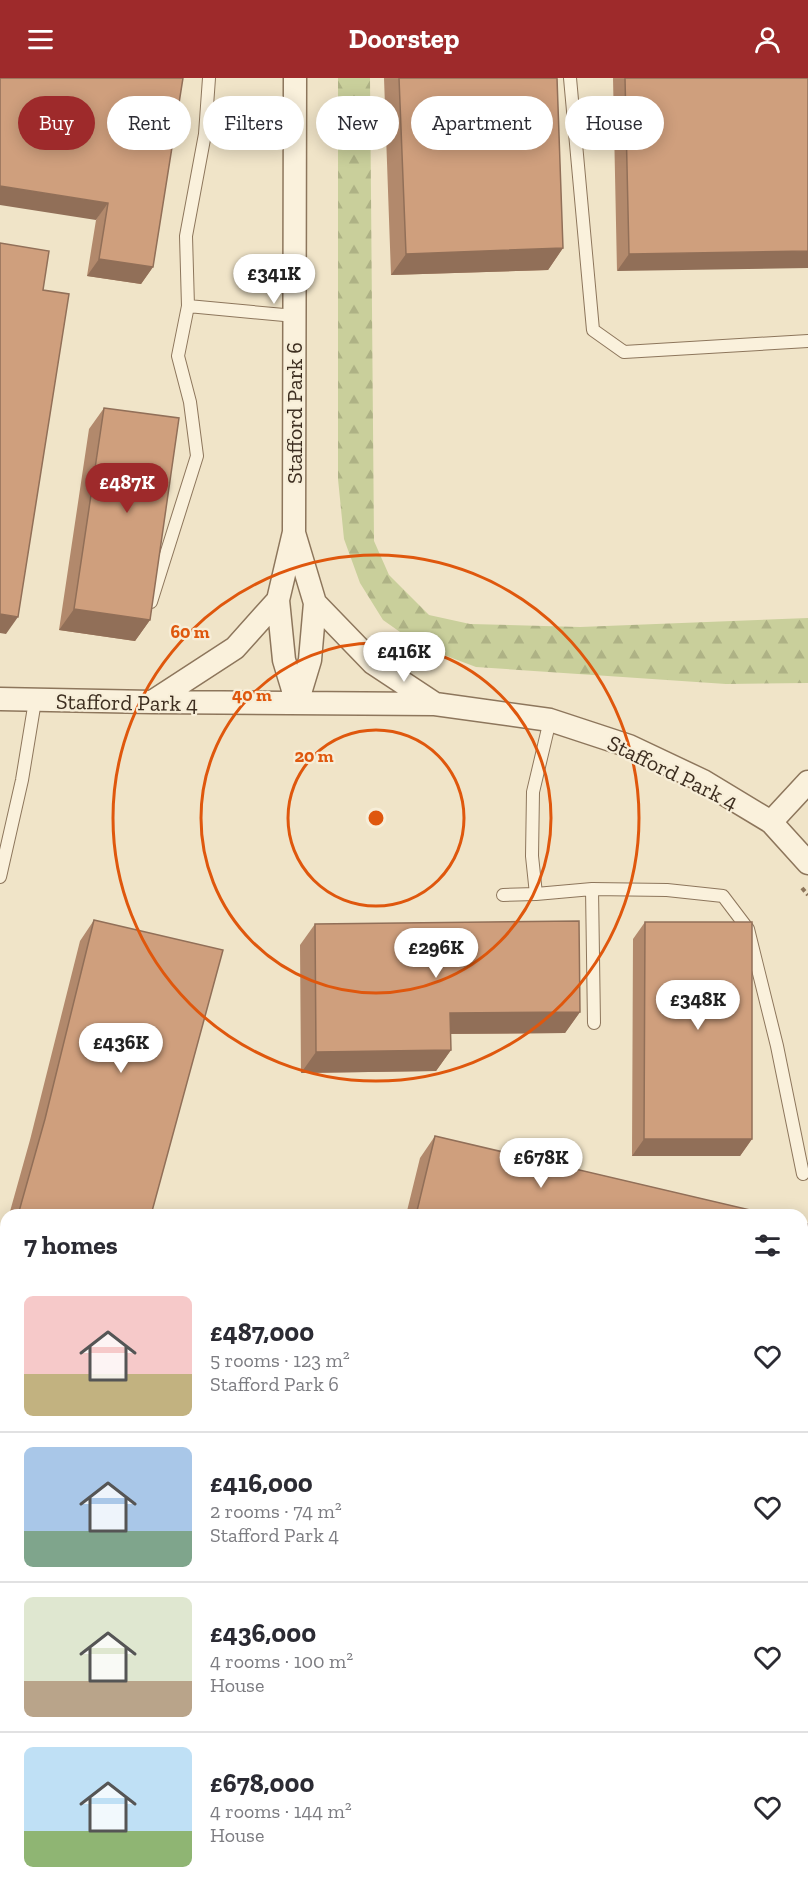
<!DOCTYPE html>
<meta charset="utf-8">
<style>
:root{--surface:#fff;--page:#f7f7f7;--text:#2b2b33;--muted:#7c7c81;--line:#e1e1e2;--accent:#9e2a2b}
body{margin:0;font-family:"Zilla Slab",serif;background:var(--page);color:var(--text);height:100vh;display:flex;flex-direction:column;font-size:22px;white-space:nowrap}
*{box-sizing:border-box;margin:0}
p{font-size:20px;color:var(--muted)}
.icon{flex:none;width:33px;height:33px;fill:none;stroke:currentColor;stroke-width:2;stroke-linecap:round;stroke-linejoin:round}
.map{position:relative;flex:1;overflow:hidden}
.sheet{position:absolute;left:0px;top:1131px;width:808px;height:684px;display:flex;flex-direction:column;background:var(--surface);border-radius:18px 18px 0 0;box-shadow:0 3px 15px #0003}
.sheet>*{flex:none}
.guide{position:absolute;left:18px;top:18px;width:772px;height:54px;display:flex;gap:12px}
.price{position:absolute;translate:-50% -51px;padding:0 14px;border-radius:21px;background:#fff;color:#222;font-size:20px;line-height:39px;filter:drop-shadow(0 2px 3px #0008)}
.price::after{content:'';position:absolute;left:50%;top:36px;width:18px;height:14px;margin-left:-9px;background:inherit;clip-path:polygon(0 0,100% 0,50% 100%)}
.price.active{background:var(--accent);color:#fff}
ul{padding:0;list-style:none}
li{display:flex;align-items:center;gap:18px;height:150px;padding:0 24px}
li+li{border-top:2px solid var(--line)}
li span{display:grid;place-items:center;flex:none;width:168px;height:120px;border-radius:9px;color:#555}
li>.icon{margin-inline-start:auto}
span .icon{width:72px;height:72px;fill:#fffc;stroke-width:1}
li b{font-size:26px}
h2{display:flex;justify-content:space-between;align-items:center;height:72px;padding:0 24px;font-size:26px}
.chip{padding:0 21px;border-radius:27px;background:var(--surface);box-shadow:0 3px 15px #0003;font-size:21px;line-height:54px}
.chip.active{background:var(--accent);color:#fff}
header{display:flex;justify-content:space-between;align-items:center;height:78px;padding:0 24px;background:var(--accent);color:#fff;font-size:27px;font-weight:700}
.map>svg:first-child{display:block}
.forest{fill:url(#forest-firs)}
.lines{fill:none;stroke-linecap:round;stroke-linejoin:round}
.lane-casing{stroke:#8d765c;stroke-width:14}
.street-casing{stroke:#8d765c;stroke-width:25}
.path{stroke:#8d765c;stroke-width:4;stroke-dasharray:4.5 3;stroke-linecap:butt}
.lane{stroke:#faf1dc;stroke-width:12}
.street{stroke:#faf1dc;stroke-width:22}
.rail{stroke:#3d2e20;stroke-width:4.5;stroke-dasharray:10 10;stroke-linecap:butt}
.wall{fill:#b2896c}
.shaded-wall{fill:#916f58}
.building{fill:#cf9f7d;stroke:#916f58;stroke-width:1.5}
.ring{fill:none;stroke:#df570d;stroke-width:3}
.labels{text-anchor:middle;stroke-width:4.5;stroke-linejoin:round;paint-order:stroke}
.street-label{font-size:22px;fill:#3d2e20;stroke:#f7eed8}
.centre{fill:#df570d;stroke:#f7eed8;stroke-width:3}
.ring-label{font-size:18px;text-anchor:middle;font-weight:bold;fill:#df570d;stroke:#f7eed8;stroke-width:4.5;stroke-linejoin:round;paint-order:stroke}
</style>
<header><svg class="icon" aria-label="menu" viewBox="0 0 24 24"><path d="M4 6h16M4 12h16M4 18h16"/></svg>Doorstep<svg class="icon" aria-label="person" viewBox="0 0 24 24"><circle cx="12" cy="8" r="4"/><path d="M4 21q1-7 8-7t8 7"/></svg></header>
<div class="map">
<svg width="808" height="1815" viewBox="0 0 808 1815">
<defs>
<pattern id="forest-firs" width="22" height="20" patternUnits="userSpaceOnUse" patternTransform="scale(1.5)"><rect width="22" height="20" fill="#c9cf9b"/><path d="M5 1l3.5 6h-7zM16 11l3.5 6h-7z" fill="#aeb285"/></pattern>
</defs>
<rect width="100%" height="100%" fill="#f0e4c8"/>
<path class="forest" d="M338 0H370L374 463 389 497 429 537 470 546 580 549 808 540V605L726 606 476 589 420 568 383 542 360 505 344 461 338 401Z"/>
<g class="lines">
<defs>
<path id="lane" d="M570 0 593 252 624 274 808 263
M188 228 295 238
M151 524 197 378 190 324 178 278 188 228 186 158 205 56 209 0
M0 799 22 702 35 623
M592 811 594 945
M536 816 592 811 667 812 723 818 748 851 777 968 803 1096
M503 817 536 816 532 778 533 714 550 642
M802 1388 808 1374
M0 1675 6 1673
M578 1809V1815"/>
<path id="street" d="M294 455 315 525 373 585 435 626
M278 522 284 582 297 625
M0 621 152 624 435 626 550 642 629 668 703 703 771 744 808 785
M152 624 235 570 278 522 294 454 295 0
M297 625 310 582 315 525
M771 744 808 704
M450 1809 451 1815"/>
</defs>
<use href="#lane" class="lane-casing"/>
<use href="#street" class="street-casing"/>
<path class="path" d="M802 810 808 817"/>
<use href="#lane" class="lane"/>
<use href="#street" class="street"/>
<path class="rail" d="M0 1370 6 1372
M0 1389 6 1390
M802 1577 808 1579
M802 1596 808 1597"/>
</g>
<path class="wall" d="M183 0 153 189 141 206 87 198 96 142Z
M384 0H557L563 170 548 192 391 197Z
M613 0H808L617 193Z
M104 330 150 542 135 563 59 552 89 351Z
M94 842 151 1137H9L30 1062 80 863Z
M645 844 752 1061 740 1078H632L633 861Z
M315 846 580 934 565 955 450 956 451 972 436 993 301 995 300 867Z
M435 1058 771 1137H406L420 1080Z
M6 1147V1277L0 1275V1169Z
M634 1809H802L808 1815H634Z"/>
<path class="shaded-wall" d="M0 108 108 125 96 142 0 127Z
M563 170 548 192 391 197 406 176Z
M808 173V190L617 193 629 176Z
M99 181 153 189 141 206 87 198Z
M74 531 150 542 135 563 59 552Z
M0 536 18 539 6 556 0 555Z
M580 934 565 955 435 956 450 935Z
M451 972 436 993 301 995 316 974Z
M644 1061H752L740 1078H632Z
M0 1250 6 1251V1277L0 1275Z
M802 1347 808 1349V1366L804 1372H802Z
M101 1809H198L166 1815H70Z"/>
<path class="building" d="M0 0H183L153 189 99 181 108 125 0 108Z
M399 0H557L563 170 406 176Z
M625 0H808V173L629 176Z
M0 165 49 173 43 212 69 216 18 539 0 536Z
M104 330 179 340 150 542 74 531Z
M94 842 223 872 151 1137H18L45 1041Z
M579 843 580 934 450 935 451 972 316 974 315 846Z
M645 844H752V1061H644Z
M435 1058 771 1137H416Z
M802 1144 808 1146V1349L802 1347Z
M6 1180V1251L0 1250V1201Z
M802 1676H808V1815H650V1809H802Z
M6 1713V1809H101L70 1815H0V1714Z
M190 1809H273L274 1815H159Z"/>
<g class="ring">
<circle cx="376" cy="740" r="88"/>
<circle cx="376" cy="740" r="175"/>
<circle cx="376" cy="740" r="263"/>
</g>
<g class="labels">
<g class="street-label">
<text transform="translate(294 335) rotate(-90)" y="8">Stafford Park 6</text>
<text transform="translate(127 624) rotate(1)" y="8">Stafford Park 4</text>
<text transform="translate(673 694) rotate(26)" y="8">Stafford Park 4</text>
</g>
</g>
<circle cx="376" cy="740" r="9" class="centre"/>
<g class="ring-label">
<text x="190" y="560">60 m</text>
<text x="252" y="623">40 m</text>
<text x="314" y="684">20 m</text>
</g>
</svg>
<b class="price" style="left:274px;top:227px">£341K</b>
<b class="price active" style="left:127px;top:436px">£487K</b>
<b class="price" style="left:404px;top:605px">£416K</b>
<b class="price" style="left:436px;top:901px">£296K</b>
<b class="price" style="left:698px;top:953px">£348K</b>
<b class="price" style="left:121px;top:996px">£436K</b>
<b class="price" style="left:541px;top:1111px">£678K</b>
<div class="guide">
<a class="chip active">Buy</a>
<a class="chip">Rent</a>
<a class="chip">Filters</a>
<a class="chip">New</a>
<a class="chip">Apartment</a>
<a class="chip">House</a>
</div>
<section class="sheet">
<h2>7 homes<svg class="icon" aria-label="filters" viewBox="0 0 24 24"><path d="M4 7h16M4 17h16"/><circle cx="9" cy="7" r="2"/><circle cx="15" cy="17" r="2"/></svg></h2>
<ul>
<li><span style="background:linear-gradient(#f6c9c9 65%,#c2b280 0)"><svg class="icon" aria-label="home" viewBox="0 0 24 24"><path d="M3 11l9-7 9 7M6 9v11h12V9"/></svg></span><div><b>£487,000</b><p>5 rooms · 123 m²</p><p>Stafford Park 6</p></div><svg class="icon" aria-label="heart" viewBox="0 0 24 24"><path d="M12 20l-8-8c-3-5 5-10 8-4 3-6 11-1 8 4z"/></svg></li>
<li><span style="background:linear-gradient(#a9c7e8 70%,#7fa58c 0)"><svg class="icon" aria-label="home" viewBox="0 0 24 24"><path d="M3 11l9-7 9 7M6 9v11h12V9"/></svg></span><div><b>£416,000</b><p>2 rooms · 74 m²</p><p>Stafford Park 4</p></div><svg class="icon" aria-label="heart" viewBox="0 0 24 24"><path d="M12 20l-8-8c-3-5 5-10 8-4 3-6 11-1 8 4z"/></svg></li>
<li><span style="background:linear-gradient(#dfe7d0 70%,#b9a48a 0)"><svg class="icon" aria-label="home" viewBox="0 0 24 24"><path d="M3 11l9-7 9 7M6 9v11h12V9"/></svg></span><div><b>£436,000</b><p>4 rooms · 100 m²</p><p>House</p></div><svg class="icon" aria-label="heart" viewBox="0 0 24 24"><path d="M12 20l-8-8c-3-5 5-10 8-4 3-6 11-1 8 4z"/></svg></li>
<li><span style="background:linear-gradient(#bfe0f5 70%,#8fb573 0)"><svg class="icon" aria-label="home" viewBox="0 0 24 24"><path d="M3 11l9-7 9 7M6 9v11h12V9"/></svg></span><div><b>£678,000</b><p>4 rooms · 144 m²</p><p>House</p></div><svg class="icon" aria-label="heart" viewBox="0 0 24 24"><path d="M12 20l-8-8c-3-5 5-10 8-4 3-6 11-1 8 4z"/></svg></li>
</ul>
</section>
</div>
